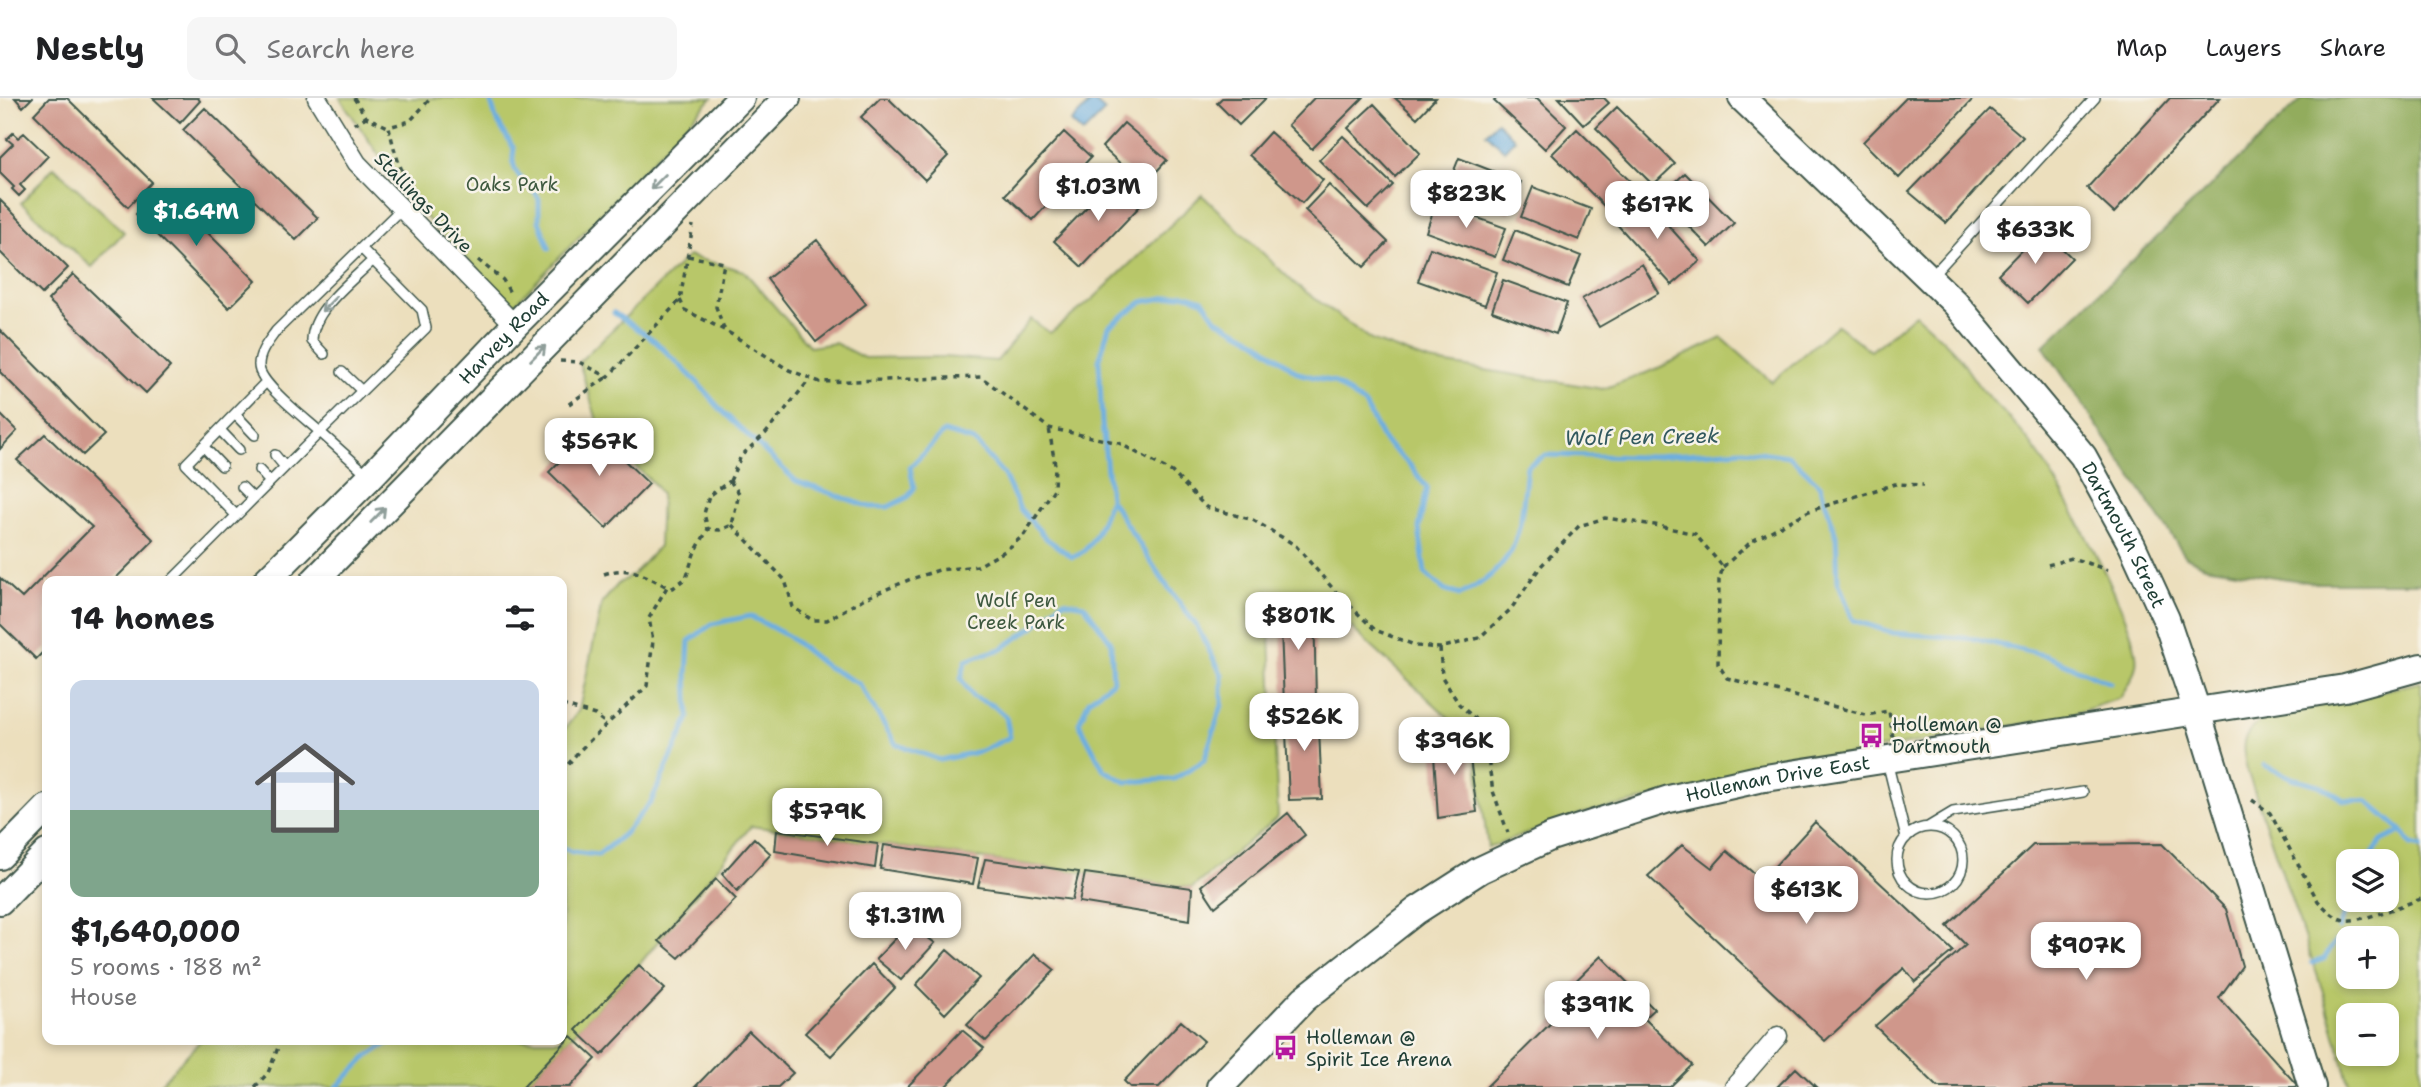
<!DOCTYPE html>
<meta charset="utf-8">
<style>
:root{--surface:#fff;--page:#f6f6f6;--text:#202124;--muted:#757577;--line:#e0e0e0;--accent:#0f766e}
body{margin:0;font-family:"Shantell Sans",sans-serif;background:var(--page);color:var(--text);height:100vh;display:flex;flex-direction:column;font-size:26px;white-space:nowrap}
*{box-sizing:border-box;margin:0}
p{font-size:23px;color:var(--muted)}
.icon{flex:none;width:38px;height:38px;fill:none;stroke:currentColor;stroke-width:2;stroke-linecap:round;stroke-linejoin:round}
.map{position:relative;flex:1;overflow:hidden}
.drawer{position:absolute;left:42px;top:478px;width:525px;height:469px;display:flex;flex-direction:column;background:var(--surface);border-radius:14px;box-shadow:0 4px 10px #0003}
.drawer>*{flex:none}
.controls{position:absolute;left:2336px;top:751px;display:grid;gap:14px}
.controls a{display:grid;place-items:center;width:63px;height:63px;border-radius:14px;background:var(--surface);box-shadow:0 4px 10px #0003;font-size:35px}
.price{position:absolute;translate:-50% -60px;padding:0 16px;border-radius:14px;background:#fff;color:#222;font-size:23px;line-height:46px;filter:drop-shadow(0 2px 4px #0008)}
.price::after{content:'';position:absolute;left:50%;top:42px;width:21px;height:16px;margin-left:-10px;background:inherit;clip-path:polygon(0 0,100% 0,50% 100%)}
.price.active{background:var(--accent);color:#fff}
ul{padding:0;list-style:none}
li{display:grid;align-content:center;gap:14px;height:371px;padding:0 28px}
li+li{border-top:2px solid var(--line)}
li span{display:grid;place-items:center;height:217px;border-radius:14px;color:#555}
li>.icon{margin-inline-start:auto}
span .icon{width:126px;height:126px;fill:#fffc;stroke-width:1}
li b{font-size:30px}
h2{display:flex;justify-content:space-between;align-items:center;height:84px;padding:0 28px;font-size:30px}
header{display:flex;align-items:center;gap:42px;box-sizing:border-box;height:98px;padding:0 35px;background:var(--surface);border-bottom:2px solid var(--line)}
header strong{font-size:33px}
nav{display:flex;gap:38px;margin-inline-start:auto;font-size:24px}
.search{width:490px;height:63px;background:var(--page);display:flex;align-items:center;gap:18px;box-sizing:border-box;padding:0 24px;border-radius:14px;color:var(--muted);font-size:26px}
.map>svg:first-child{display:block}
.green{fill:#b8c769;stroke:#6c824e;stroke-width:2;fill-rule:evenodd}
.forest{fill:#92ac5d;stroke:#587448;stroke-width:2}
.water{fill:#6caee0;stroke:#46768a;stroke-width:2}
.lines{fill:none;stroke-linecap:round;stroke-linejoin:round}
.stream{stroke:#6caee0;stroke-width:5}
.building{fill:#cf978b}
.lane-casing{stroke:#3e5549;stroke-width:12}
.street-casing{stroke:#3e5549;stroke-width:21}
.secondary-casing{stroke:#3e5549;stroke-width:30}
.path{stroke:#3e5549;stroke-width:3.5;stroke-dasharray:5 5;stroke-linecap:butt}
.lane{stroke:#fff;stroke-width:9}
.street{stroke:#fff;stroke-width:18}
.secondary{stroke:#fff;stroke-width:26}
.oneway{stroke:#8f9e9a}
.labels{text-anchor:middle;stroke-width:5;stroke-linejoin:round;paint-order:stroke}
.park-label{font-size:19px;fill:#3e593f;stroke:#f7f3e8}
.street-label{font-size:19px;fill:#1f3d34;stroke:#f7f3e8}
.poi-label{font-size:19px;fill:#1f3d34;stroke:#f7f3e8;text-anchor:start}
.water-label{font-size:21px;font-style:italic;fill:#32595f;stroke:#f7f3e8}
</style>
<header>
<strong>Nestly</strong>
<div class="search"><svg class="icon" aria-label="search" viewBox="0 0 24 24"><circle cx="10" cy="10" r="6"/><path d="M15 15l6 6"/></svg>Search here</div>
<nav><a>Map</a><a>Layers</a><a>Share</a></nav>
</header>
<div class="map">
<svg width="2421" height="989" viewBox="0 0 2421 989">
<rect width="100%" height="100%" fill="#f7f3e8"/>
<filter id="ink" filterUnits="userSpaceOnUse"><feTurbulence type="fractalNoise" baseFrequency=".0143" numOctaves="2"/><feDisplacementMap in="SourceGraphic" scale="14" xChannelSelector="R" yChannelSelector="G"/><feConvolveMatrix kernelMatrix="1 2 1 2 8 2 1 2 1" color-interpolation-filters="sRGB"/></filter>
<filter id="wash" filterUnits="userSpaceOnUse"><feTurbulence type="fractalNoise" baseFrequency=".00686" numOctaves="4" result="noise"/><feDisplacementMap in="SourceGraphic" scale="28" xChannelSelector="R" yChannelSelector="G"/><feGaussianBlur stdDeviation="1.57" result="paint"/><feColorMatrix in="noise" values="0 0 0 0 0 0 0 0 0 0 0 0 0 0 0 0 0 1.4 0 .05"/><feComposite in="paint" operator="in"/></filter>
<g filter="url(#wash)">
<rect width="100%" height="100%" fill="#ecdfbd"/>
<path class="green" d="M340 0H712L513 208 410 103Z
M54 69 124 134 92 169 21 105Z
M1202 97 1294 185 1371 242 1429 263 1603 291 1654 272 1722 240 1772 284 1837 227 1871 253 1915 216C1928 228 1942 240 1954 253 1964 265 1972 280 1982 292 1999 310 2017 327 2032 347 2056 379 2143 533 2136 567 2134 579 2127 590 2120 600L2065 619 1865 653 1580 716 1488 750 1474 643 1315 496 1268 494 1278 719 1192 790 751 728 639 867 523 989H157L201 942H562V635L579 612 602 505 618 486 634 476 659 448 661 397 655 387 601 335 579 264 688 158 744 173 810 249 835 245 864 260 943 259 997 263 1031 221 1050 235 1093 201Z
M2421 584V989H2350L2322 891 2247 672C2241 644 2241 640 2262 621ZM2348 763H2387V802H2348ZM2348 840H2387V878H2348ZM2348 917H2387V956H2348Z"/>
<path class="forest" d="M2303 0H2421V485H2314L2205 468 2186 459 2043 248Z"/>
<path class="water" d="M1093 2 1105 13 1083 35 1071 24Z
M1497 24 1515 41 1504 52 1486 35Z"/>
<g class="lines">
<path class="stream" d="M490 0 496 21 514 51C508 79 528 81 539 101V123L549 150
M614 215 654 242 698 285 721 312 796 383 870 409H888L908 399 914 390 910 369 944 334 974 343 1004 377 1020 411 1047 441 1072 459C1095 453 1102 420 1110 401
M2264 667 2292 680 2319 687 2344 702 2367 703 2402 733 2411 747 2421 749
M562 749 572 754 598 757 624 736 651 704 689 620 687 576 689 543 712 526 750 518 788 538 824 567 859 586 896 646 940 662 981 653 1010 639 1006 619 994 608 973 599 961 581 966 562 1001 551 1032 530 1063 503 1084 507 1111 544 1113 583 1089 602 1079 625 1104 672 1126 684 1174 681 1204 663 1222 607V577L1196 527 1164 484 1110 401 1102 325 1099 263 1109 228 1142 204 1184 196 1203 202 1216 221 1258 244 1298 275 1334 284 1365 307 1384 343 1410 367 1427 390 1419 430 1425 475 1444 492 1460 497C1523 466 1520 431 1527 368L1546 357 1641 359 1743 352 1789 358 1820 387 1836 437 1838 483 1853 522 1893 535 1976 541 2047 558 2110 585
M2368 763 2382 743 2402 733
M2339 831 2349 802
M2312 865 2324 861 2335 844
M337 989 368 958 393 942"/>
</g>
<g id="blocks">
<path class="building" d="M15 0H32L23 9Z
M49 0H67L152 84 128 109 34 16Z
M153 0H198L200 3 180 25Z
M880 0H888L948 58 925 82 861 19Z
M1222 0H1266L1239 27 1217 5Z
M1314 0H1363L1312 51 1288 27Z
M1395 0H1436L1417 20Z
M1497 0H1537L1566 28 1545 51 1494 3Z
M1559 0H1604L1609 5 1584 27Z
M1906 0H1974L1899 80 1863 44Z
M2170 0H2220L2114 115 2087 90Z
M1374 6 1420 55 1395 79 1348 30Z
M1617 9 1675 66 1653 87 1596 30Z
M205 10 318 120 296 142 183 32Z
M1990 11 2023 39 1946 125 1909 94Z
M1124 25 1167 62 1144 87 1102 49Z
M1577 31 1638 91 1613 117 1552 56Z
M1064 34 1091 59 1033 122 1005 97Z
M1270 34 1323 82 1302 105 1249 57Z
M13 35 18 40 24 35 48 58 20 87 25 92 19 98 12 91 14 89 0 75V59L13 46 7 41Z
M1343 38 1393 87 1368 111 1319 62Z
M1459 60 1521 84 1509 115 1447 90Z
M1685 75 1734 125 1709 149 1660 99Z
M1115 80 1142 106 1082 169 1054 143Z
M1329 87 1388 144 1364 169 1305 112Z
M1533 89 1591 111 1579 142 1521 119Z
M163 90 256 183 229 210 136 116Z
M1642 98 1700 163 1672 187 1614 123Z
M0 102 68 170 42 196 0 154Z
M1436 105 1506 130 1495 159 1426 134Z
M2042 131 2072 160 2028 205 1998 176Z
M1515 132 1581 158 1568 189 1503 162Z
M817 142 866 206 816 244 767 181Z
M1430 150 1497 174 1485 207 1418 183Z
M1642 166 1659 195 1599 229 1582 201Z
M73 176 170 269 146 295 48 202Z
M1503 182 1567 205 1556 236 1492 213Z
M0 232 104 337 83 357 0 274Z
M0 316 17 333 0 351Z
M592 331 649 386 606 430 549 374Z
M45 336 154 442 113 483H47V550L36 561 0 526V480L22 500 92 429 17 362Z
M1314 504 1316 603 1284 606 1280 506Z
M1318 607 1322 701 1289 702 1285 611Z
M1467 637 1477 714 1438 720 1433 641Z
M1288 715 1305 737 1215 809 1201 788Z
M1815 724 1953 853 1915 884 1904 870 1825 943 1648 778 1682 747 1712 770 1727 753 1762 782Z
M777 732 878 746 875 770 775 753Z
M754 740 771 756 737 793 722 776Z
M2162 746 2226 811 2242 868 2219 900 2297 987 2295 989H1938L1875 928 1966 847 1947 828 2033 747Z
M884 747 978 760 973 786 880 771Z
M985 761 1079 774 1072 802 978 789Z
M1085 775 1192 790 1190 822 1079 804Z
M716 781 736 801 679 860 659 843Z
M909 826 935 845 901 882 876 861Z
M947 852 979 880 945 916 916 887Z
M1035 856 1055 872 986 943 967 927Z
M1601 858 1654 911 1644 920 1692 967 1670 989H1486L1560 916 1551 907Z
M872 866 895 890 831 958 805 935Z
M639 867 665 891 602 957 576 932Z
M1181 923 1204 943 1159 989H1130L1124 983Z
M962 932 984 950 945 989H907Z
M749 933 793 975 778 989H695Z
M571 938 596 961 570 989H523Z
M1796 970 1816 989H1777Z"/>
</g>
</g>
<g filter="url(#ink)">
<use href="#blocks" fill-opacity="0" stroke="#3e5549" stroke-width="2"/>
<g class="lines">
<defs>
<path id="lane" d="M362 151 422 212 426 230 320 334C306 321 258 285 259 267 259 254 269 243 276 233L401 111
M1931 179 2095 0
M324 256 312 243C312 212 351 184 373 162
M342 274 362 293
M235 316 255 337
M220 332 239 352
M203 348 222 368
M275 357 285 369
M259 372 270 384
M242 389 253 400
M236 417 186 366 266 284
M171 483 320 334 368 377
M1887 663 1906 740
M1897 762a33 33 0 1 1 66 0a33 33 0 1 1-66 0Z
M1928 729 1953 714 2083 694"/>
<path id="street" d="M317 0 357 65 515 227
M1734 989 1778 938"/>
<g id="secondary">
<path id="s1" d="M1742 0 1955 205 2083 358 2132 447 2166 521 2197 613 2312 989"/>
<path id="s2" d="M266 483 370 379 515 227 741 0"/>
<path d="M314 483 787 0"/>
<path d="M0 758 47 710"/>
<path d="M0 803 47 755"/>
<path id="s3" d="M1220 989 1304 901 1416 813 1480 772 1551 739 1669 701 1759 681 2345 590 2421 569"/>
</g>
</defs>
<use href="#lane" class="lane-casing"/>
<use href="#street" class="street-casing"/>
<use href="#secondary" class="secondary-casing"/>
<path class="path" d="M354 0 366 19 388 29
M354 26 366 19
M424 106C402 80 396 61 389 29L410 23 431 0
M688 158 724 165 716 209 725 233
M478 162 503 182 510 195
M680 202 685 212 726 233 789 272 820 284 981 279 1049 330 1119 345 1172 374 1206 409 1253 422 1295 447 1335 493 1375 532 1417 548 1440 550 1479 540 1511 511 1541 468 1579 428 1605 420 1655 427 1695 436 1723 469 1719 482 1718 566 1727 580 1866 617 1889 613 1893 640
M560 263 579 264 608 279 680 202 693 127
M569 306 607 279
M730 383 739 395 732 427 720 432 708 431 704 416 709 398Z
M730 383 741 358 766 335 810 281
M732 427 785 482 793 509 812 522H827L863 501 911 481 939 472 978 468 1005 453 1024 437 1054 391 1055 367 1049 330
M2048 467 2072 460 2108 472
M1723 469 1752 443 1809 413 1895 386 1923 387
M604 476C629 467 645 477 667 489
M1440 550 1442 579 1459 606 1474 620 1490 647 1489 668 1493 693 1508 735
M562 607 595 617 607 626
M562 674 578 654 647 588 653 543 649 520 667 489 673 490 686 480 694 456 708 431
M2252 702 2270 715 2318 803C2325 810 2335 821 2345 822 2363 824 2402 807 2421 801
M255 989 268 975 281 942"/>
<use href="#lane" class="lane"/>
<use href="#street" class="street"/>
<use href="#secondary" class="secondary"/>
</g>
<defs><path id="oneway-shaft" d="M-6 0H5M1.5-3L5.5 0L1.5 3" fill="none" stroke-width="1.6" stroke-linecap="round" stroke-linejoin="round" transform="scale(1.75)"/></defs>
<g class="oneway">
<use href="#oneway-shaft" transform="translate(658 84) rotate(135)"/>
<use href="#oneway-shaft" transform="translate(329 206) rotate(135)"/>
<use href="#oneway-shaft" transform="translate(538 255) rotate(-45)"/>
<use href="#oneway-shaft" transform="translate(378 417) rotate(-46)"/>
</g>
</g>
<defs>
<symbol id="bus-bare" viewBox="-9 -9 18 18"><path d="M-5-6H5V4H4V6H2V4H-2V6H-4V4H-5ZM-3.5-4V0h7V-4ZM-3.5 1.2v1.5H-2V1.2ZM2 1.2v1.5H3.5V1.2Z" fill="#b5179e" stroke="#f7f3e8" stroke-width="2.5" paint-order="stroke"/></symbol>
</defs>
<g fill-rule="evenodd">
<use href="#bus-bare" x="1854" y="620" width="35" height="35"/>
<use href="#bus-bare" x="1268" y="932" width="35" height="35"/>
</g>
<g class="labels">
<g class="park-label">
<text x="512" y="93">Oaks Park</text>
<text x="1016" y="509">Wolf Pen<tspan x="1016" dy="22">Creek Park</tspan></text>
</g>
<g class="street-label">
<text transform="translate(424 104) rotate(46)" y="7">Stallings Drive</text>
<text dy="7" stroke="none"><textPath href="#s2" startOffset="340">Harvey Road</textPath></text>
<text dy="7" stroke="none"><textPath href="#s1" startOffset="584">Dartmouth Street</textPath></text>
<text dy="7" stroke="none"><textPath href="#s3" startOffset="653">Holleman Drive East</textPath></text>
</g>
<g class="poi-label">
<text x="1892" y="633">Holleman @<tspan x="1892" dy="22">Dartmouth</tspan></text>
<text x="1306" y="946">Holleman @<tspan x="1306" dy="22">Spirit Ice Arena</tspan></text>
</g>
<g class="water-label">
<text transform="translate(1642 339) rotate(-1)" y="7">Wolf Pen Creek</text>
</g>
</g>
</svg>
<div class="controls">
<a><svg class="icon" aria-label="layers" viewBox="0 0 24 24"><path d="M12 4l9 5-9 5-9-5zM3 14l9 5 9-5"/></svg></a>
<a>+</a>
<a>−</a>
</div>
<b class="price" style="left:1098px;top:125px">$1.03M</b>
<b class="price" style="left:1466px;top:132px">$823K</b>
<b class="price" style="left:1657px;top:143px">$617K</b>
<b class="price active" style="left:196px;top:150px">$1.64M</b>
<b class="price" style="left:2035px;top:168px">$633K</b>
<b class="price" style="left:599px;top:380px">$567K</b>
<b class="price" style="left:1298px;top:554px">$801K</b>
<b class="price" style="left:1304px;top:655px">$526K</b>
<b class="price" style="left:1454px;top:679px">$396K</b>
<b class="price" style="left:827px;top:750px">$579K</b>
<b class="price" style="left:1806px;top:828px">$613K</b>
<b class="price" style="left:905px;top:854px">$1.31M</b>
<b class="price" style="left:2086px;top:884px">$907K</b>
<b class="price" style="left:1597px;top:943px">$391K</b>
<section class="drawer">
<h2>14 homes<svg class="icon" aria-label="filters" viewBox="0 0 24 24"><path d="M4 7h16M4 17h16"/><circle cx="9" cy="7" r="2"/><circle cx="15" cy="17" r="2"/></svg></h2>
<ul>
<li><span style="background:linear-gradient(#c9d6e8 60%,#7fa58c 0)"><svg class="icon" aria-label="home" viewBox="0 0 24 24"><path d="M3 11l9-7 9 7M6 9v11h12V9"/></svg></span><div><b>$1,640,000</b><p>5 rooms · 188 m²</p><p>House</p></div></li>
</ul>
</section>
</div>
